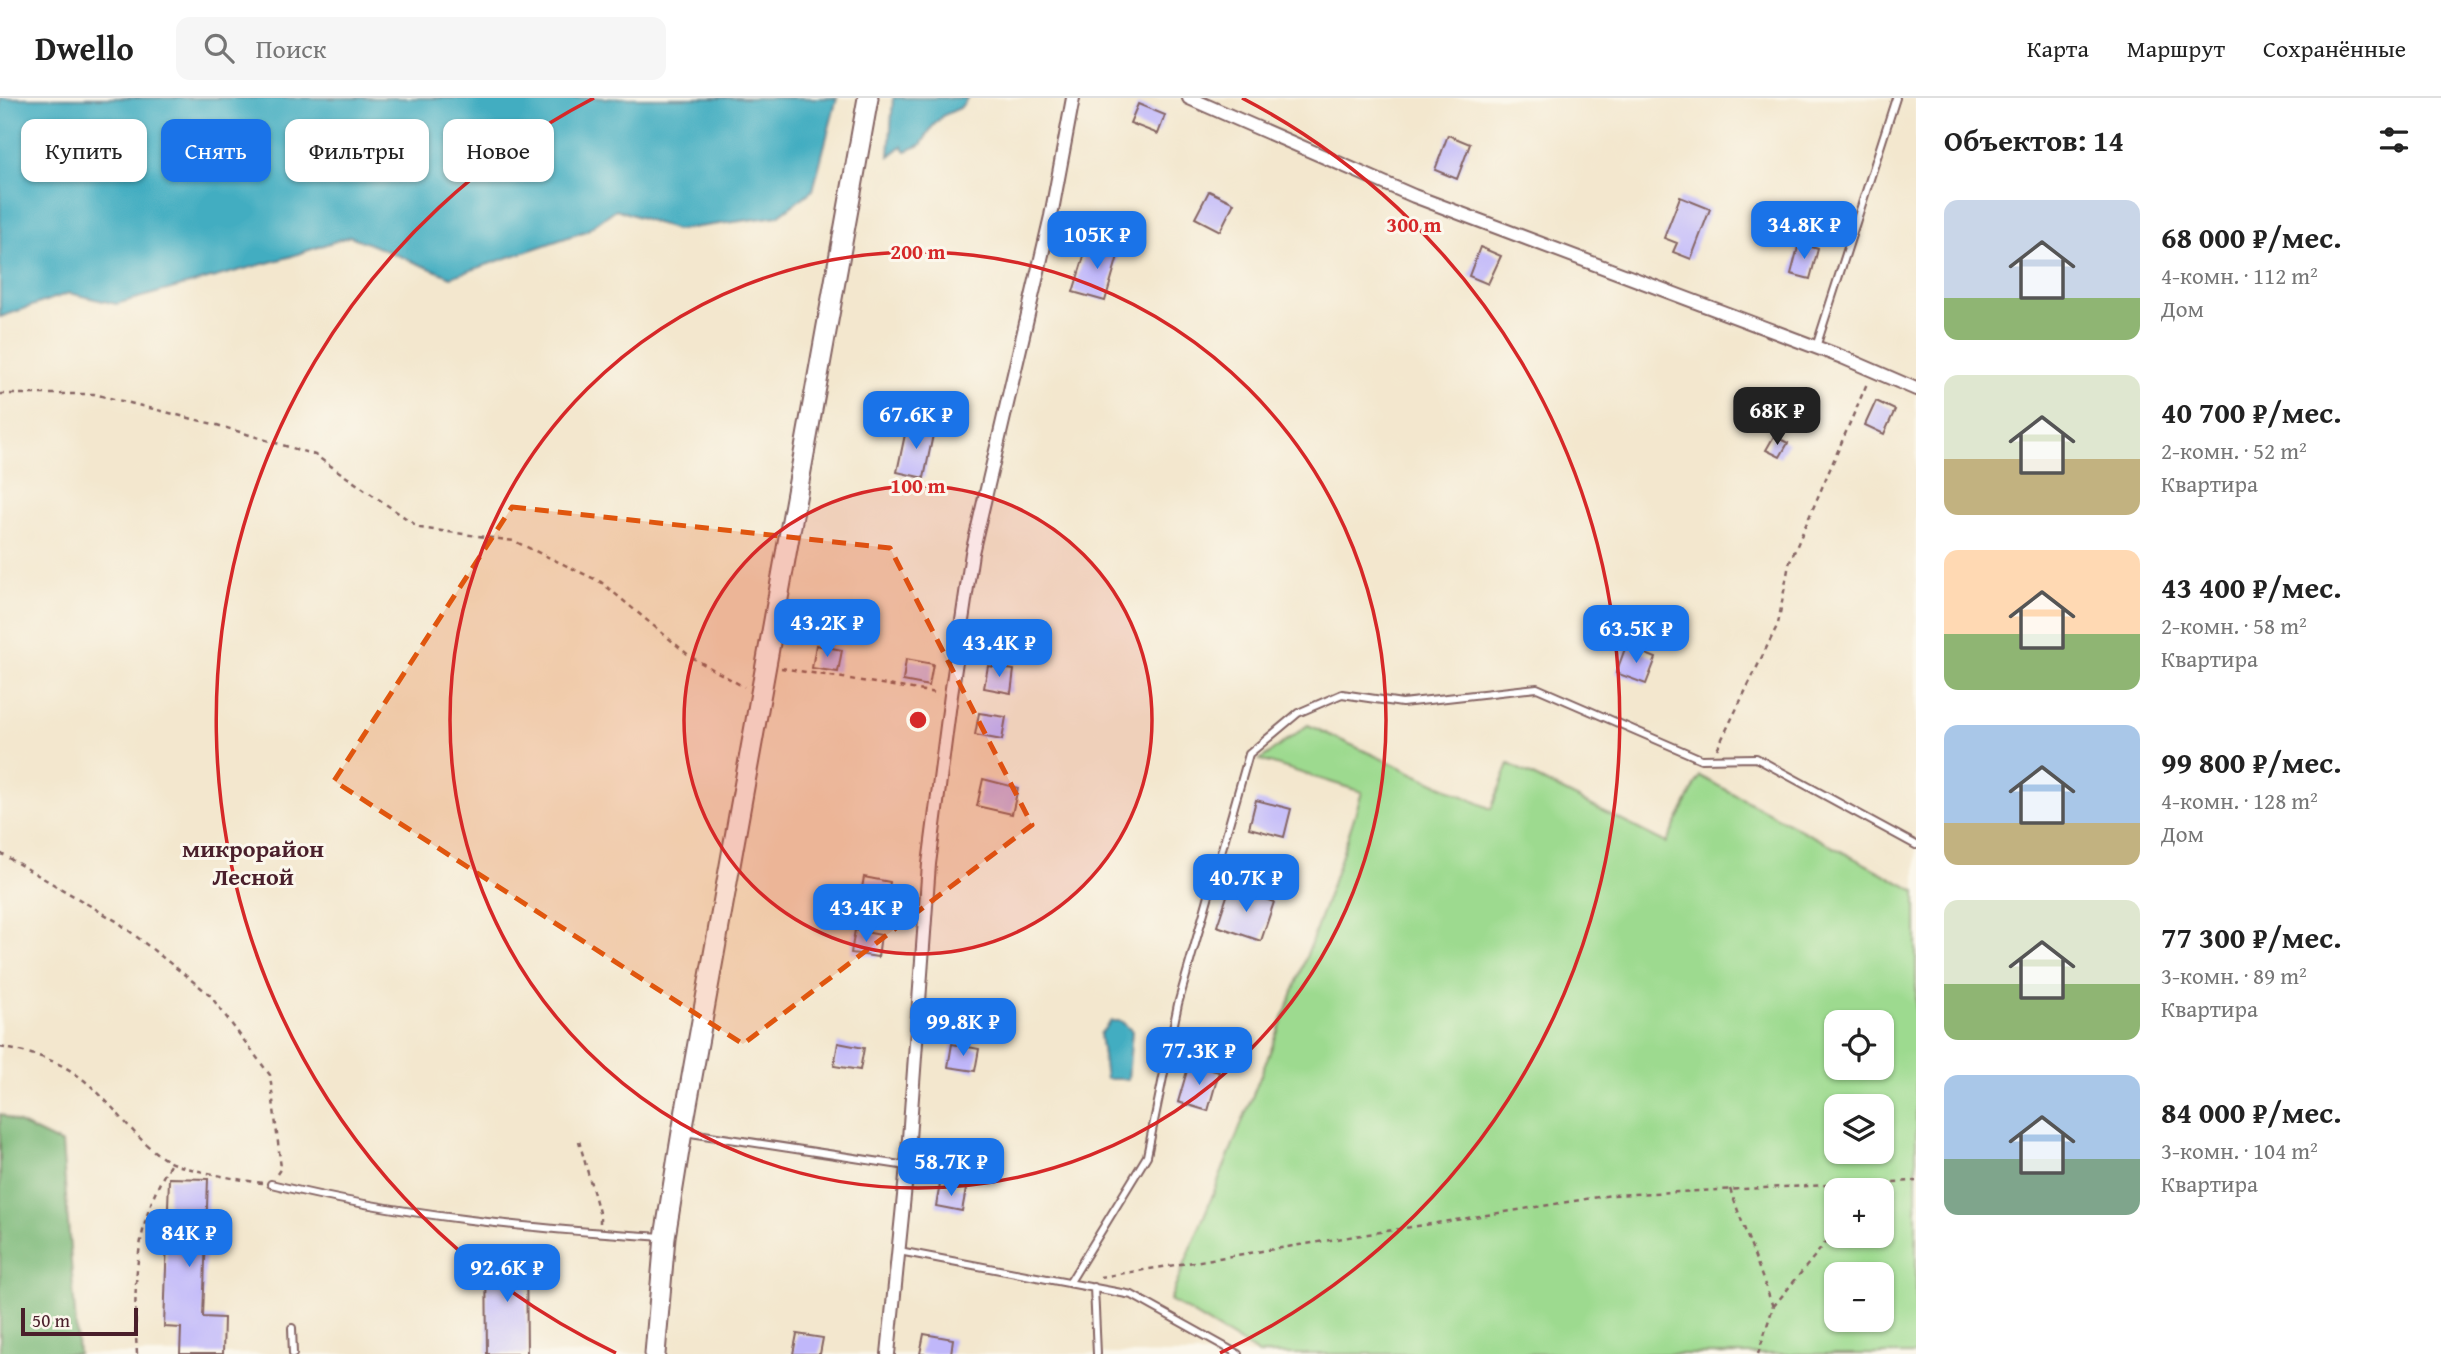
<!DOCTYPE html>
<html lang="ru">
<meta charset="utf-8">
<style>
:root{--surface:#fff;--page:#f6f6f6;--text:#222;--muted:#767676;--line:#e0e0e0;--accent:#1a73e8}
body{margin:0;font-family:"Gentium Book Plus",serif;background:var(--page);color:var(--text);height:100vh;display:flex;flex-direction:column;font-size:26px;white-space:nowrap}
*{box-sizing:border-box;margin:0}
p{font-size:23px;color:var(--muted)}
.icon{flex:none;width:38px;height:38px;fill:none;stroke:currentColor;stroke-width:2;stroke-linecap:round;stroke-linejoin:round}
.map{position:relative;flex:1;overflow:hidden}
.panel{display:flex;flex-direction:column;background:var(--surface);width:525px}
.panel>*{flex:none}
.hud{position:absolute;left:21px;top:21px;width:665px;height:63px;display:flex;gap:14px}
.buttons{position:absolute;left:1824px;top:912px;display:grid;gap:14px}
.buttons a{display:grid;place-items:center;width:70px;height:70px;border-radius:14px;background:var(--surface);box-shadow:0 2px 5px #0004;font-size:35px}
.scale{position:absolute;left:21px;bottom:18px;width:117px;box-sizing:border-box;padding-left:7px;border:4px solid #4a1f2b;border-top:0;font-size:19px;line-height:24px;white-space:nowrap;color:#4a1f2b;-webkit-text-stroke:5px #fbf7ec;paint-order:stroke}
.price{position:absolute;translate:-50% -60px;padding:0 16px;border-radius:14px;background:var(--accent);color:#fff;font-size:23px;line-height:46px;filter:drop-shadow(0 2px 4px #0008)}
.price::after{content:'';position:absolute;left:50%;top:42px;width:21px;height:16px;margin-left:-10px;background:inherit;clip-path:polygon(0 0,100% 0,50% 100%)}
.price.on{background:#222;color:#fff}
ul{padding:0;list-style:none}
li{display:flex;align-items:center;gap:21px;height:175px;padding:0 28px}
li span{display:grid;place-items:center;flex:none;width:196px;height:140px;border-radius:14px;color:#555}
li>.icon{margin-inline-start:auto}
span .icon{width:84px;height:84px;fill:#fffc;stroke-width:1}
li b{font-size:30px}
h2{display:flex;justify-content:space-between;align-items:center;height:84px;padding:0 28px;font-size:30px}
.tag{padding:0 24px;border-radius:14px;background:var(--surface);box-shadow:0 2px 5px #0004;font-size:24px;line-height:63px}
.tag.on{background:var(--accent);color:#fff}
header{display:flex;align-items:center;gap:42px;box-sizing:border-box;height:98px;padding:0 35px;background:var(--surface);border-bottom:2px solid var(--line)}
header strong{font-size:33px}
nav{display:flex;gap:38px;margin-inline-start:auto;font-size:24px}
.search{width:490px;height:63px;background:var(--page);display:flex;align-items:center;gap:18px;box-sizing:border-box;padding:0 24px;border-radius:14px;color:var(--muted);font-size:26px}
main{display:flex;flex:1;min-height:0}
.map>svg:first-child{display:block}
.green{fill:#9dda8f;stroke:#747c5d;stroke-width:2;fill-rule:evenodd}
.forest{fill:#7eba7a;stroke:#646c52;stroke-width:2}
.water{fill:#42adc1;stroke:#466676;stroke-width:2}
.building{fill:#c0b7fa}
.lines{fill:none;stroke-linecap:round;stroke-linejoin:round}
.service-casing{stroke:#856564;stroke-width:10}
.minor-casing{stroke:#856564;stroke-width:16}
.secondary-casing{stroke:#856564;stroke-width:23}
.path{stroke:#856564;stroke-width:2.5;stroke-dasharray:5 5;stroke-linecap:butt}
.service{stroke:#fff;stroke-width:6}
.minor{stroke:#fff;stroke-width:12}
.secondary{stroke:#fff;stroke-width:19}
.marked{fill:#e0560e;fill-opacity:0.2;stroke:#e0560e;stroke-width:5;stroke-dasharray:14 9;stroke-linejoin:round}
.ring{fill:none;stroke:#d62828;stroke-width:3.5}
.labels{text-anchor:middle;stroke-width:6;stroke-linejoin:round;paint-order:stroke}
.quarter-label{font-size:24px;font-weight:bold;fill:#4a1f2b;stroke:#fbf7ec}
.centre{fill:#d62828;stroke:#fbf7ec;stroke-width:3.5}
.ring-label{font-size:21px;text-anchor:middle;font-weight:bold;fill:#d62828;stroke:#fbf7ec;stroke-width:6;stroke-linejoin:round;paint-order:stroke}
</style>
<header>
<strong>Dwello</strong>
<div class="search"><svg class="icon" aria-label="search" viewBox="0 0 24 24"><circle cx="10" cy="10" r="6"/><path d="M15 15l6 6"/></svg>Поиск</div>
<nav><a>Карта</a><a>Маршрут</a><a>Сохранённые</a></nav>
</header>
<main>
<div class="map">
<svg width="1916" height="1256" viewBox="0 0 1916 1256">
<rect width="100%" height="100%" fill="#fbf7ec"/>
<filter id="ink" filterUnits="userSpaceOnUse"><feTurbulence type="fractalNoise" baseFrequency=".0143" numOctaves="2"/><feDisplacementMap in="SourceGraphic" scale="14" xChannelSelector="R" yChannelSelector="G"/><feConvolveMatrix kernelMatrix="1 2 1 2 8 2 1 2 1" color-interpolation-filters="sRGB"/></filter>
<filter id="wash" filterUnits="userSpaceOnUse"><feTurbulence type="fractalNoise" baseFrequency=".00686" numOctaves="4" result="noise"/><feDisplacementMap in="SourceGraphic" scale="28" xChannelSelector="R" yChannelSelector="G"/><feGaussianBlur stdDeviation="1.57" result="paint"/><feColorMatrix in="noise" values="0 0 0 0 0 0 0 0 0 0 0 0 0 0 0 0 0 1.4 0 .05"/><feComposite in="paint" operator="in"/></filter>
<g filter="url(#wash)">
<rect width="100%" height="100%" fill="#f3e7ce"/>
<path class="green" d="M1308 627 1491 711 1509 666 1666 745 1700 678 1916 793V1256H1259L1170 1202C1238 1034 1309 867 1362 694L1260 662ZM1836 924H1881V970H1836ZM1836 1008H1881V1054H1836ZM1836 1092H1881V1138H1836ZM1836 1176H1881V1222H1836Z"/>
<path class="forest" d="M0 1016 62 1046 78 1256H0Z"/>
<path class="water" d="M0 0H837L813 92 778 118 676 132 616 111 586 133 451 179 350 138 289 159 116 206 69 195 0 219Z
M893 0H968L960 10 942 18 932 29 921 47 906 53 902 48 889 58Z
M1111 923H1121L1132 933 1128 981H1106L1100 936Z"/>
<g id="blocks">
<path class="building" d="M1138 6 1165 17 1158 36 1130 25Z
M1448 37 1470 46 1457 81 1435 72Z
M1209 93 1234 105 1220 133 1195 120Z
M1680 99 1710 111 1691 161 1673 154 1677 145 1664 140Z
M1089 142 1120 151 1105 203 1073 194Z
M1799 145 1818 151 1810 181 1791 176Z
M1480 149 1501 158 1488 186 1469 178Z
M1876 303 1895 312 1884 336 1865 327Z
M907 327 934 332 924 380 897 374Z
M1774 338 1788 345 1780 359 1766 352Z
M816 547 842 552 838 574 812 570Z
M1626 548 1656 560 1646 586 1616 575Z
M906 561 933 566 929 588 903 583Z
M988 568 1014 572 1011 595 984 590Z
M979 615 1006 619 1002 642 975 637Z
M983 681 1018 690 1012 716 977 708Z
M1256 702 1291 711 1284 739 1249 730Z
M864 779 890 784 887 806 860 801Z
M1230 789 1274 804 1261 843 1217 828Z
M855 832 881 837 878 859 851 855Z
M838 945 864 950 860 972 834 968Z
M952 946 979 951 975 973 948 969Z
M1189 966 1219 974 1208 1013 1178 1004Z
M169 1080 208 1081 203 1219 224 1220 223 1256H180L181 1230 164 1229Z
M940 1086 966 1091 962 1113 936 1108Z
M509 1153H526L527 1256H487L486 1157H509Z
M797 1236 823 1240 820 1256H793Z
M924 1236 953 1241 951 1256H920Z"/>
</g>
</g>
<g filter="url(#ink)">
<use href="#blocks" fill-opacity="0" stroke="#856564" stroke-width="2"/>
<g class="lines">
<defs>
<path id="service" d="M1816 249 1896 0
M684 1034 907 1068
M271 1086C400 1118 532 1131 664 1139
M899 1153 1132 1197 1238 1256
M1070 1184 1147 1058 1178 906 1249 656 1298 615 1342 596 1402 605 1537 590 1701 661 1756 660 1916 747
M1094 1189 1097 1256
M292 1230 293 1256"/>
<path id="minor" d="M1189 0 1414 98 1842 259 1916 291
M888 1256 907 1068 929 766 951 597 972 455 1051 118 1073 0"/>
<path id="secondary" d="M655 1256 665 1139 682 1034 868 0"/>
</defs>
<use href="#service" class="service-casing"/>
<use href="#minor" class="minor-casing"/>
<use href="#secondary" class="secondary-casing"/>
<path class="path" d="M0 296H94L217 327 315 357 420 430 514 443 601 484 691 559 744 589
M781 570 937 595
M1717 651 1778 526 1789 466 1868 283
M0 755 118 824 209 896 270 977 281 1070 277 1076
M0 949C58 960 78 971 118 1016 133 1033 148 1051 168 1063 181 1071 245 1083 262 1085
M579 1043 600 1118V1125
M1730 1091 1773 1209
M1869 1092 1876 1084
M1100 1179 1611 1097 1916 1083
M137 1256C133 1191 134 1123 170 1067
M1758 1256 1773 1209 1836 1132"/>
<use href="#service" class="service"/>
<use href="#minor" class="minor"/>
<use href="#secondary" class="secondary"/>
</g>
</g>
<path class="marked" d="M512 409 890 450 1032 727 743 946 334 683Z"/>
<circle cx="918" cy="622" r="234" fill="#d62828" fill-opacity=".12"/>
<g class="ring">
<circle cx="918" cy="622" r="234"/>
<circle cx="918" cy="622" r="468"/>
<path d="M616 1255A701 701 0 0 1 594 0M1242 0A701 701 0 0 1 1220 1255"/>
</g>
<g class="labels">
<g class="quarter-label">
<text x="253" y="759">микрорайон<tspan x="253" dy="28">Лесной</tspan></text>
</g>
</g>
<circle cx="918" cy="622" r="10" class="centre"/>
<g class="ring-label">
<text x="1414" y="134">300 m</text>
<text x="918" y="161">200 m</text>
<text x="918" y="395">100 m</text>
</g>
</svg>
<div class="buttons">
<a><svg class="icon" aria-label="locate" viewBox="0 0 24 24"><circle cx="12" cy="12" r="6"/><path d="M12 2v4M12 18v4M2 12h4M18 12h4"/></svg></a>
<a><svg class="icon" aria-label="layers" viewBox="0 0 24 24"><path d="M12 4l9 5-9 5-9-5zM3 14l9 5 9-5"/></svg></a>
<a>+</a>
<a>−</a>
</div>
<div class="scale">50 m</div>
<b class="price" style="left:1804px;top:163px">34.8K ₽</b>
<b class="price" style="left:1097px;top:173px">105K ₽</b>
<b class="price on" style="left:1777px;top:349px">68K ₽</b>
<b class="price" style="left:916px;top:353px">67.6K ₽</b>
<b class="price" style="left:827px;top:561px">43.2K ₽</b>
<b class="price" style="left:1636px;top:567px">63.5K ₽</b>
<b class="price" style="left:999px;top:581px">43.4K ₽</b>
<b class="price" style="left:1246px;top:816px">40.7K ₽</b>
<b class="price" style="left:866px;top:846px">43.4K ₽</b>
<b class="price" style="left:963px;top:960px">99.8K ₽</b>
<b class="price" style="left:1199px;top:989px">77.3K ₽</b>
<b class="price" style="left:951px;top:1100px">58.7K ₽</b>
<b class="price" style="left:189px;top:1171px">84K ₽</b>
<b class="price" style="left:507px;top:1206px">92.6K ₽</b>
<div class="hud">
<a class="tag">Купить</a>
<a class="tag on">Снять</a>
<a class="tag">Фильтры</a>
<a class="tag">Новое</a>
</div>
</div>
<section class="panel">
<h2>Объектов: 14<svg class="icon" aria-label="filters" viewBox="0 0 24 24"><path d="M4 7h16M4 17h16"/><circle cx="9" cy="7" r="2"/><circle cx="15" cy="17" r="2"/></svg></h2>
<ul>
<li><span style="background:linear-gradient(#c9d6e8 70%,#8fb573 0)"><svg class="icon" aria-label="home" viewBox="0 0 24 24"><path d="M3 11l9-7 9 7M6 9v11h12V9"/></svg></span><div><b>68 000 ₽/мес.</b><p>4-комн. · 112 m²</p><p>Дом</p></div></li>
<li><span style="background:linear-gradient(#dfe7d0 60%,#c2b280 0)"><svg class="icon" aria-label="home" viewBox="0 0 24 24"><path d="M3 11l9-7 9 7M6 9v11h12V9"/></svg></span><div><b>40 700 ₽/мес.</b><p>2-комн. · 52 m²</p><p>Квартира</p></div></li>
<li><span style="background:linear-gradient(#ffd9b3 60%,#8fb573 0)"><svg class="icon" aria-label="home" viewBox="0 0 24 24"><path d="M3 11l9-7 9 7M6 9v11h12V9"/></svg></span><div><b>43 400 ₽/мес.</b><p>2-комн. · 58 m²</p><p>Квартира</p></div></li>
<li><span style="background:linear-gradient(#a9c7e8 70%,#c2b280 0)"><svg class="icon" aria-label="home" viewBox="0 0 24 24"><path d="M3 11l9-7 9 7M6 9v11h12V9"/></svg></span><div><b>99 800 ₽/мес.</b><p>4-комн. · 128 m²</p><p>Дом</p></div></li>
<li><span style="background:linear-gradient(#dfe7d0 60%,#8fb573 0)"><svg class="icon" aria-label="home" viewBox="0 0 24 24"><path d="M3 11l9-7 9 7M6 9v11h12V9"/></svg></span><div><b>77 300 ₽/мес.</b><p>3-комн. · 89 m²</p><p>Квартира</p></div></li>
<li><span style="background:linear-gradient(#a9c7e8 60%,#7fa58c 0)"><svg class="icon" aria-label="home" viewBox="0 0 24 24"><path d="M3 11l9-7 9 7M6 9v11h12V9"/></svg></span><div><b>84 000 ₽/мес.</b><p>3-комн. · 104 m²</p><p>Квартира</p></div></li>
</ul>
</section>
</main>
